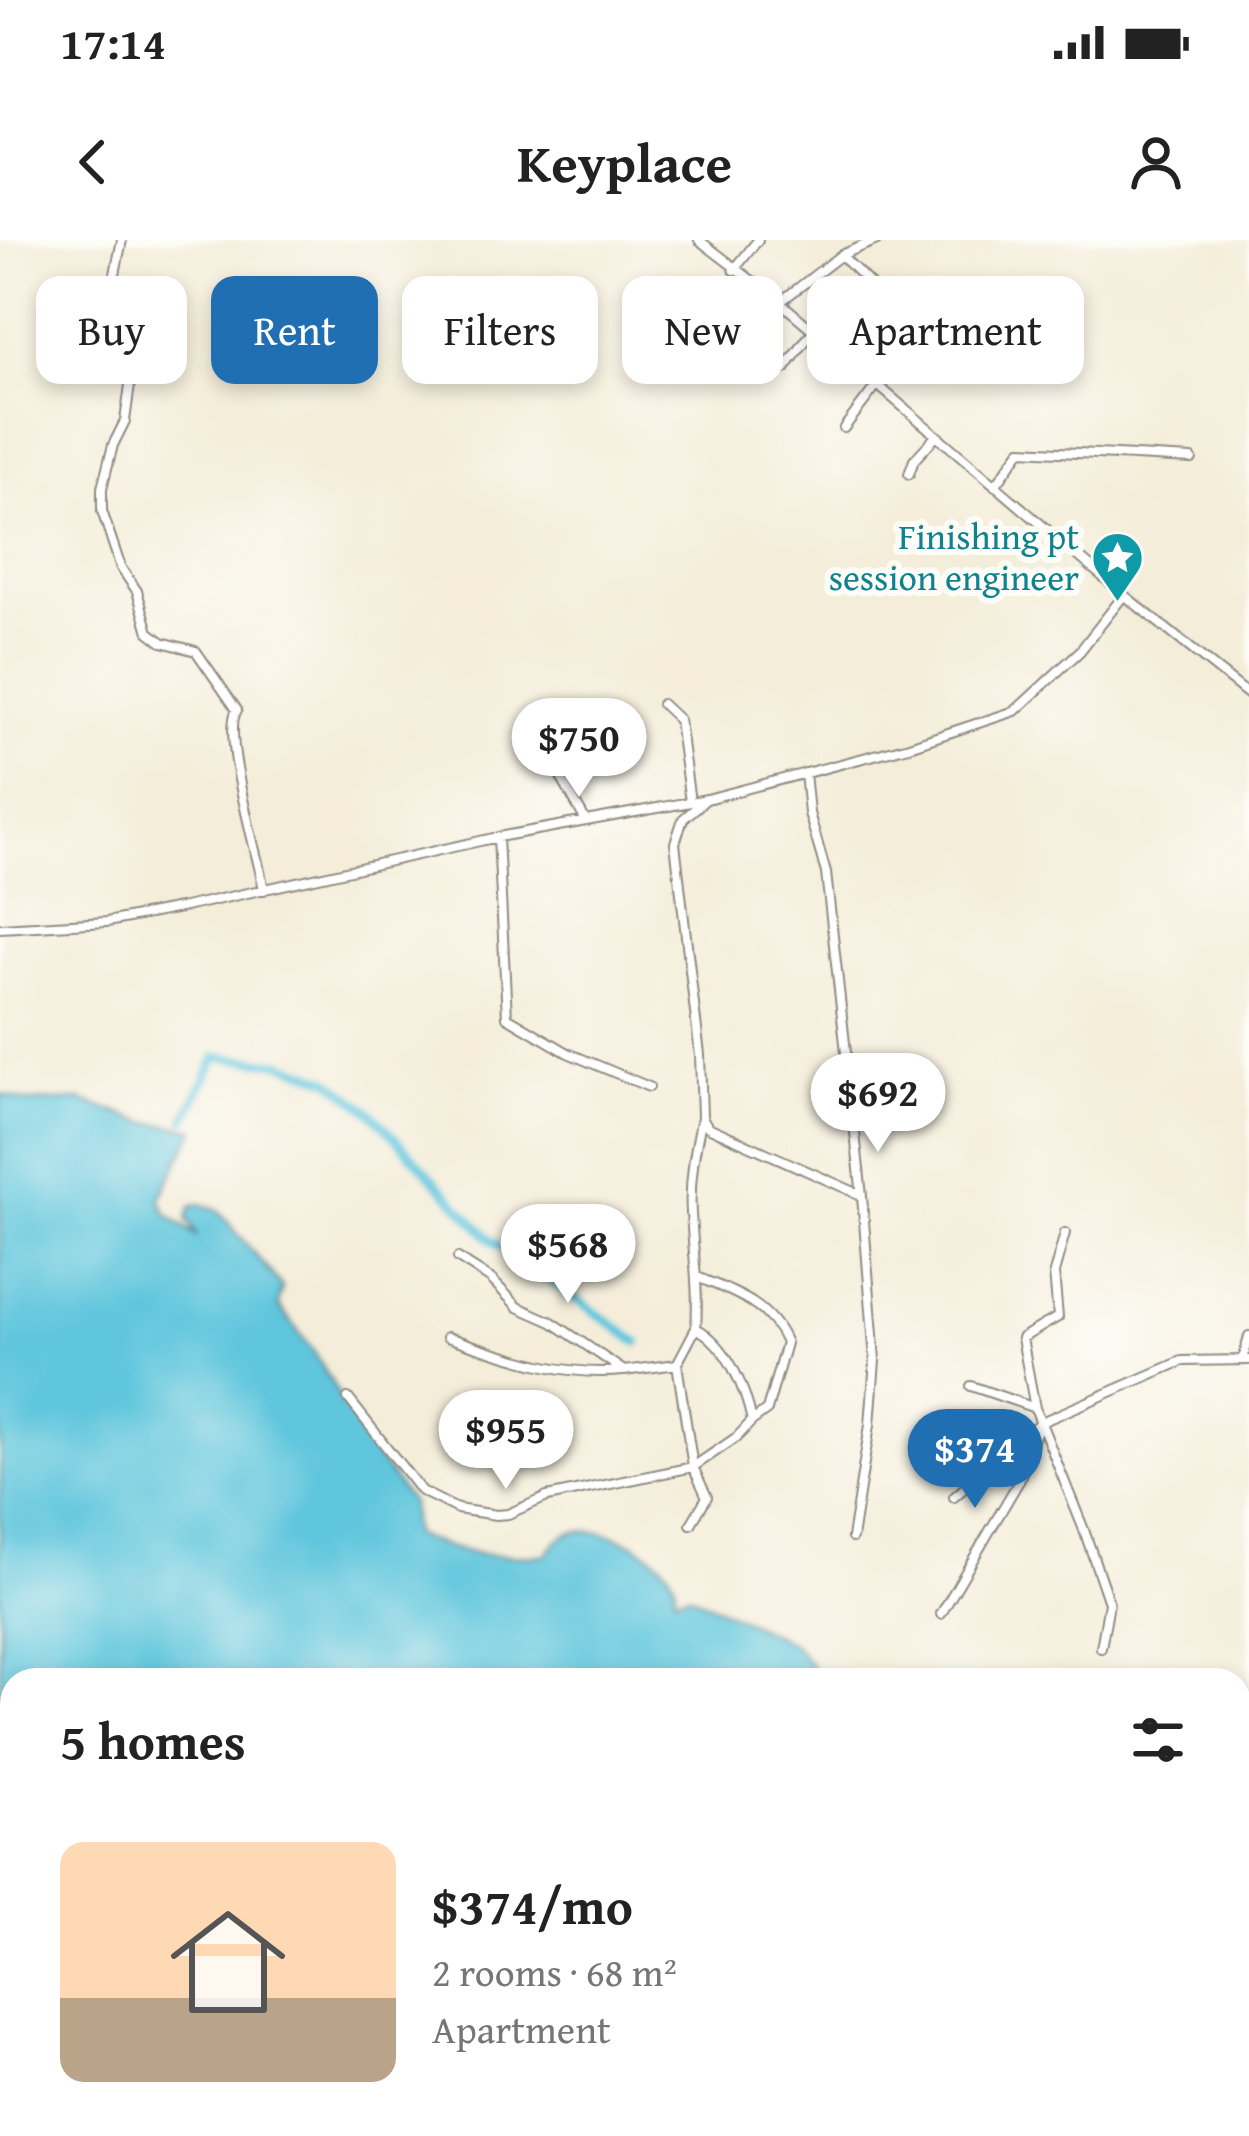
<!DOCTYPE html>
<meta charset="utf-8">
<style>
:root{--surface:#fff;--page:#f2f2f2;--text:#222;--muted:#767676;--line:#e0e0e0;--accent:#1f6fb2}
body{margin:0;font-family:"Gentium Book Plus",serif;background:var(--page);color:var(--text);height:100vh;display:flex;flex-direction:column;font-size:45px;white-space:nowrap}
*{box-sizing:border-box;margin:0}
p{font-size:39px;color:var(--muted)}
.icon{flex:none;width:66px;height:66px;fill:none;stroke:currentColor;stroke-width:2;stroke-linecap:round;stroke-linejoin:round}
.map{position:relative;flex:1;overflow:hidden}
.sheet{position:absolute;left:0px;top:1428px;width:1251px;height:468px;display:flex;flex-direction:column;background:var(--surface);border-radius:36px 36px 0 0;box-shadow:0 6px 18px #0003}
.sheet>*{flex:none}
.guide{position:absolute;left:36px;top:36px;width:1179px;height:108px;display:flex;gap:24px}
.price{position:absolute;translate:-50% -102px;padding:0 27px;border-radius:42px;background:#fff;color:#222;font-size:39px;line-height:78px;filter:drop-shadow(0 3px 6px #0008)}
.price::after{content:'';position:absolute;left:50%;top:72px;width:36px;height:27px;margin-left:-18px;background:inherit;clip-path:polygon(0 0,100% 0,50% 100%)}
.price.current{background:var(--accent);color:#fff}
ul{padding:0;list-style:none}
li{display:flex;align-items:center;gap:36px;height:300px;padding:0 60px}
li+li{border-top:3px solid var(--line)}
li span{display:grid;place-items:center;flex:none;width:336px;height:240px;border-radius:24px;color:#555}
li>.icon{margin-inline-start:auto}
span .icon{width:144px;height:144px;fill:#fffc;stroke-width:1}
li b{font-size:51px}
h2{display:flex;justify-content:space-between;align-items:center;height:144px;padding:0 60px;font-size:51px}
.pill{padding:0 42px;border-radius:24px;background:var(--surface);box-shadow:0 6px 18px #0003;font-size:42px;line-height:108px}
.pill.current{background:var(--accent);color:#fff}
.status{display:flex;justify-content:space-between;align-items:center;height:84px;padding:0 60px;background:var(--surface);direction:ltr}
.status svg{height:33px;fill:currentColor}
header{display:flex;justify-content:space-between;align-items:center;height:156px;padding:0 60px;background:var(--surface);font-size:54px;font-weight:700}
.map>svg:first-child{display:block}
.green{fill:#94e09c;stroke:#608664;stroke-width:3}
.water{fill:#60c6dd;stroke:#467884;stroke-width:3}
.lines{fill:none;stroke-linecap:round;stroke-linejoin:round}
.canal{stroke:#60c6dd;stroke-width:9}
.street-casing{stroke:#908c82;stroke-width:12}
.secondary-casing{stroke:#908c82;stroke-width:15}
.street{stroke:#fff;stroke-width:8}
.secondary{stroke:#fde4d0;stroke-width:10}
.labels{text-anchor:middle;stroke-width:12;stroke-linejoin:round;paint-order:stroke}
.culture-label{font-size:36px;fill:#0d838f;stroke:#fdfcf7;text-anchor:end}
</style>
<div class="status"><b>17:14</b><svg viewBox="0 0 49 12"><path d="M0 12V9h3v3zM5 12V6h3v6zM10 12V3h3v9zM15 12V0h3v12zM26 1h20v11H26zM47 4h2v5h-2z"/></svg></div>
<header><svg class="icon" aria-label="back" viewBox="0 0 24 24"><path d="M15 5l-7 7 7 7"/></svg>Keyplace<svg class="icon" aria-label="person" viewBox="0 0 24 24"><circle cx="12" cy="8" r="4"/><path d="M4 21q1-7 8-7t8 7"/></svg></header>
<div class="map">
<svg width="1249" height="1896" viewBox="0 0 1249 1896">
<rect width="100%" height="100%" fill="#fdfcf7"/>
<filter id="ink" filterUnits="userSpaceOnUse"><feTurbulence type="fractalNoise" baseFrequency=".00833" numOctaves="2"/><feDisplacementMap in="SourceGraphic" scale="24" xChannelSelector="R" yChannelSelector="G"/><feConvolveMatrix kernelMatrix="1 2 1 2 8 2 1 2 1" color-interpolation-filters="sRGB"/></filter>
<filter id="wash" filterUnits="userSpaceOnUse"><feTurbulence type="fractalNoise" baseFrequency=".004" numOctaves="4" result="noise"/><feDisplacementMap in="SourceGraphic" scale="48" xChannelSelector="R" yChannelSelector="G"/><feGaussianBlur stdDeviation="2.7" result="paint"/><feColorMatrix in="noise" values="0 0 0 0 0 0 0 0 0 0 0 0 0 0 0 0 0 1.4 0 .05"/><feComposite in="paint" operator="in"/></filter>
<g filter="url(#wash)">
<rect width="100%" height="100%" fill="#f4edd9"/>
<path class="green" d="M1249 1856V1895C1234 1890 1198 1896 1178 1896L1192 1884H1239V1864Z"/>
<path class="water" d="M0 854 27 862 80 860 144 882 195 889 160 959 167 974 197 996 187 978 191 967 200 964 217 969 282 1047 278 1065 315 1114 368 1206 411 1263 413 1295C464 1316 490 1317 545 1315 551 1308 557 1299 565 1295 594 1280 661 1310 673 1339 676 1344 674 1351 675 1357L689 1354 793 1404 823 1440H12V1626L0 1627Z"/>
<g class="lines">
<path class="canal" d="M185 880 216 817 281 823 330 840 370 871 491 1000 638 1102"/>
</g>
</g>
<g filter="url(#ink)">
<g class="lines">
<defs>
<path id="street" d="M122 0 111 53 121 95 134 116 125 181 113 205 102 248V271L121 328 137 351 149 392 162 402 196 411 237 470C221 493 258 615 264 650
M699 0 780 62 1124 355 1249 455
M841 15 871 45 909 73
M734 30 758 0
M780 62 841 15 877 0
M785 129 812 92
M844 188 876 146
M909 234 914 220 936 196
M995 246 1021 210 1192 219
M662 464 679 480 690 562
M554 525 586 581
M805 533 809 573 826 633 862 956 875 1120 870 1185 852 1298
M704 561 683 579 675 603 700 815 702 877 708 887 861 955
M498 597 507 777 568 813 649 847
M0 688 107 682 180 668 498 597 707 559 909 506 1015 471 1080 411 1124 355
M1065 993 1054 1033 1058 1077 1022 1098 1035 1168 1084 1290 1109 1363 1101 1408
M458 1018 491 1039 518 1067 552 1082 624 1131 677 1124
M697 1037C735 1053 769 1063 786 1103L767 1170 752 1181
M447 1097C506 1116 560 1137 623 1131
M1243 1120 1249 1096
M971 1146 1035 1168
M348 1158 421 1251 457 1269 496 1275 508 1274 547 1257 693 1227 737 1197 752 1181C745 1148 727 1104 696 1088 699 1049 693 1012 691 973 689 941 695 909 702 877
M954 1257 1039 1183 1182 1121 1249 1120
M691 1284 707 1257 693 1227 677 1124 696 1088
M941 1374 1019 1241 1039 1184
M0 1856 12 1857
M808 1896 810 1884"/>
<path id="secondary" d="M0 1697 12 1700
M1239 1761 1249 1760"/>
</defs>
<use href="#street" class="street-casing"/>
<use href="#secondary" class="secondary-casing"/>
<use href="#street" class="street"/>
<use href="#secondary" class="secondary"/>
</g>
</g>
<defs>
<symbol id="sight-pin" viewBox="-11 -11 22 30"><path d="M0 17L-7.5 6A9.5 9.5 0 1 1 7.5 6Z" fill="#0f9aa8" stroke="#fdfcf7"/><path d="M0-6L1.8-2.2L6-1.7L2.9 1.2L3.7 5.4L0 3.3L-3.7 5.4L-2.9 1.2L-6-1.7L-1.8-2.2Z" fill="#fff"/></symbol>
</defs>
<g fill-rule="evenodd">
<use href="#sight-pin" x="1088" y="288" width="59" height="81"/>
</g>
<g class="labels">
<g class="culture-label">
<text x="1079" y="309">Finishing pt<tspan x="1079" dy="41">session engineer</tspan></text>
</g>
</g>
</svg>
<b class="price" style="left:579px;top:560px">$750</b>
<b class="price" style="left:878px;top:915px">$692</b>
<b class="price" style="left:568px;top:1066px">$568</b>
<b class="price" style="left:506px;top:1252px">$955</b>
<b class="price current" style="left:975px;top:1271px">$374</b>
<div class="guide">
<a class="pill">Buy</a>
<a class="pill current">Rent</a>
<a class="pill">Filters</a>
<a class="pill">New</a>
<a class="pill">Apartment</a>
</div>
<section class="sheet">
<h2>5 homes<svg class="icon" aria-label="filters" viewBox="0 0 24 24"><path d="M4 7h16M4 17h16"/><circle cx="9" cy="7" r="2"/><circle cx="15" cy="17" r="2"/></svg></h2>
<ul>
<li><span style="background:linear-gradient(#ffd9b3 65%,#b9a48a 0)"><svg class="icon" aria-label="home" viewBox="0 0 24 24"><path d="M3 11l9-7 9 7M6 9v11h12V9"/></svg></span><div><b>$374/mo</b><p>2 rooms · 68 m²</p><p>Apartment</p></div></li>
</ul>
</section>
</div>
